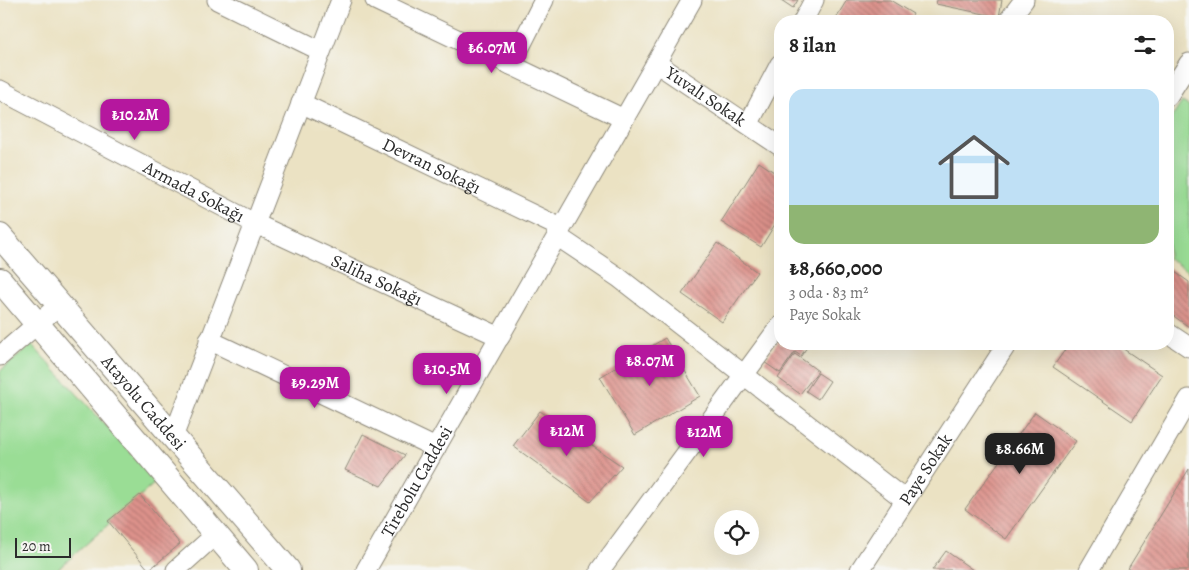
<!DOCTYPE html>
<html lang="tr">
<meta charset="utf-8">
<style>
:root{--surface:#fff;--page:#f2f2f2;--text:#222;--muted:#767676;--line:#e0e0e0;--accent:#b5179e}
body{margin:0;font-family:Alegreya,serif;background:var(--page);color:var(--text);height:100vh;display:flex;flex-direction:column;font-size:19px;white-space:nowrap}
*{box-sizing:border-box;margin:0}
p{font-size:16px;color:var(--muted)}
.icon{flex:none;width:28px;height:28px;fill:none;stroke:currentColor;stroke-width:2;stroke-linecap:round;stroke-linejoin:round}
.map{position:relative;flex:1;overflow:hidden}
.sheet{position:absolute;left:774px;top:15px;width:400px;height:335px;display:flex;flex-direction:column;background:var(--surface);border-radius:20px;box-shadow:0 5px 20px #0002}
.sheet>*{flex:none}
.tools{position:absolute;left:714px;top:510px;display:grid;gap:10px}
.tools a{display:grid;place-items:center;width:45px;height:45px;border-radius:50%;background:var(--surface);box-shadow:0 5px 20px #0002;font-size:25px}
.scale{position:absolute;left:15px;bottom:12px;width:56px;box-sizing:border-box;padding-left:5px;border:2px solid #2b2b2b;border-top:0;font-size:14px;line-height:18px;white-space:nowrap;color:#2b2b2b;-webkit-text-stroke:4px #f6f6f2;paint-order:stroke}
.price{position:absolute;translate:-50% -42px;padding:0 11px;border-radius:10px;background:var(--accent);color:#fff;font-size:16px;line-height:32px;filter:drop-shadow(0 1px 2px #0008)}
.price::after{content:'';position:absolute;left:50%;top:30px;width:15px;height:11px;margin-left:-8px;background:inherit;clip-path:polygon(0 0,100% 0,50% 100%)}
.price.active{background:#222;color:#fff}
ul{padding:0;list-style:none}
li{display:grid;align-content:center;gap:10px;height:265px;padding:0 15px}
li+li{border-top:1px solid var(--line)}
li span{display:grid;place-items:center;height:155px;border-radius:15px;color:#555}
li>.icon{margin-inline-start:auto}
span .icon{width:90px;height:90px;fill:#fffc;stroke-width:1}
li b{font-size:21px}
h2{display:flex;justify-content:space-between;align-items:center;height:60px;padding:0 15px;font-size:21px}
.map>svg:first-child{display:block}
.grass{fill:#9add95;stroke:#628460}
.building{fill:url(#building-back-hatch)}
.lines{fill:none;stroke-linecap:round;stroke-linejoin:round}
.minor-casing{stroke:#8b8677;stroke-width:21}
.major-casing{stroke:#8b8677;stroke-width:26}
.minor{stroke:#fff;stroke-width:19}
.major{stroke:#fff;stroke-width:24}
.labels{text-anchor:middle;stroke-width:5;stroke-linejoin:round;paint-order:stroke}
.street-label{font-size:18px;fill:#2b2b2b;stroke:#f6f6f2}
</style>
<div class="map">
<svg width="1189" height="570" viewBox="0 0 1189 570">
<defs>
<pattern id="building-back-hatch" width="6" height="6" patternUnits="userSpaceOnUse" patternTransform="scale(1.25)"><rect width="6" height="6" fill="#dd928b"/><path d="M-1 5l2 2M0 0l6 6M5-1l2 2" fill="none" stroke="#b37772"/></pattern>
</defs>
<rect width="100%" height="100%" fill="#f6f6f2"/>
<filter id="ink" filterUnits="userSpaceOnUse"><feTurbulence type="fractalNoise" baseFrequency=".02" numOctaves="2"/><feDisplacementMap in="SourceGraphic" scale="10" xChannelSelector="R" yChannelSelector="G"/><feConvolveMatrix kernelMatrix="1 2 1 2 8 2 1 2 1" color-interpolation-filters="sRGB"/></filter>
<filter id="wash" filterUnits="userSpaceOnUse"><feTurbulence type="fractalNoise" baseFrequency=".0096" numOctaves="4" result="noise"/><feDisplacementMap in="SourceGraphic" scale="20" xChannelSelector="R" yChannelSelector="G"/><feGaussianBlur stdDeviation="1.12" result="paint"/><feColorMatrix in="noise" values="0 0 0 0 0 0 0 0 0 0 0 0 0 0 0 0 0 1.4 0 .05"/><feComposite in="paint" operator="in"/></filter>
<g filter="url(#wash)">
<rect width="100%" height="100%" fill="#ebe2c3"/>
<path class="grass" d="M1182 102 1189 106V272L1168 258V124Z
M32 345 157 481 57 570H0V371Z"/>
<g id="blocks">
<path class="building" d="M781 0H798L793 8Z
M847 0H890L913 14 909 21H834Z
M937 0H1002L999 17 936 4Z
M759 162 780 176V216L761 247 721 222Z
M717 243 757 272 722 322 682 294Z
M1168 267 1189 282V327L1168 312Z
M665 338 700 396 635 435 600 377Z
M780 339V344H809L801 356 795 352 780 373 764 362Z
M1069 344H1116L1162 375 1132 421 1053 367Z
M795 354 818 371 800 394 778 378Z
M818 373 830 381 818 399 806 391Z
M540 411 622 466 590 502 513 446Z
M1035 412 1076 441 1006 539 965 509Z
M363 434 405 455 381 486 345 470Z
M1189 469V570H1127Z
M140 495 180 544 149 570 108 521Z
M946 551 973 570H932Z"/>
</g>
</g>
<g filter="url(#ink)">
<use href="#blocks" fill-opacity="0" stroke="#8b8677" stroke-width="1"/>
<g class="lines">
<defs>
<g id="minor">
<path d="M217 0 321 51"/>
<path d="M375 0 624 119"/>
<path d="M692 0 557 236 618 277 905 500"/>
<path d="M803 21 814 0"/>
<path d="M1008 21 1024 0"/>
<path id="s1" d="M656 63 780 146"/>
<path d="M511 65 544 0"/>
<path id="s2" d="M0 90 254 223 500 337"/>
<path d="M1168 96 1189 63"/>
<path id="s3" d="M301 103 561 228"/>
<path d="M749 123 780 64"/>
<path d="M1168 333 1189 347"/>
<path d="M209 340 436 448"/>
<path d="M0 356 59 305"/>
<path d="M173 437 341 0"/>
<path d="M176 570 215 535"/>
<path id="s4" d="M366 570 557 236"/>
<path d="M600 570 780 326"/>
<path id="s5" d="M860 570 1007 344"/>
<path d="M1089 570 1189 399"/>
</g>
<g id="major">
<path id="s6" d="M0 236 288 570"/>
<path d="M0 280 246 570"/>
</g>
</defs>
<use href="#minor" class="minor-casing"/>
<use href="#major" class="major-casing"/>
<use href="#minor" class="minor"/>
<use href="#major" class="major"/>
</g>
</g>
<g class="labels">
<g class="street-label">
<text dy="6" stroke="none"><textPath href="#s1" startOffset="60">Yuvalı Sokak</textPath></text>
<text dy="6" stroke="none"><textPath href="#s3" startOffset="145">Devran Sokağı</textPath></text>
<text dy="6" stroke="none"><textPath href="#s2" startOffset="219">Armada Sokağı</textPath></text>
<text dy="6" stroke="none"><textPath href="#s2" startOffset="422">Saliha Sokağı</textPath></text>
<text dy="6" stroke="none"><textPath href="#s6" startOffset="220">Atayolu Caddesi</textPath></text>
<text dy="6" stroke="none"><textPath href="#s5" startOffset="120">Paye Sokak</textPath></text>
<text dy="6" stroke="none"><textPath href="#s4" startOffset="102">Tirebolu Caddesi</textPath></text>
</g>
</g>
</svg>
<div class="tools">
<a><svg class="icon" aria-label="locate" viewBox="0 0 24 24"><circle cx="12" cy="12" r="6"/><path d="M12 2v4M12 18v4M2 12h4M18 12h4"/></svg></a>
</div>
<div class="scale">20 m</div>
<b class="price" style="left:492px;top:74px">₺6.07M</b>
<b class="price" style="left:135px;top:141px">₺10.2M</b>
<b class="price" style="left:650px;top:387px">₺8.07M</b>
<b class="price" style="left:447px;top:395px">₺10.5M</b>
<b class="price" style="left:315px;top:409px">₺9.29M</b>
<b class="price" style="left:567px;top:457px">₺12M</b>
<b class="price" style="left:704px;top:458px">₺12M</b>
<b class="price active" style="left:1020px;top:475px">₺8.66M</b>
<section class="sheet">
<h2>8 ilan<svg class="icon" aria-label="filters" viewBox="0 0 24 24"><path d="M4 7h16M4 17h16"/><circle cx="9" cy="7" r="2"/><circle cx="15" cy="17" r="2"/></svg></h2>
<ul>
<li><span style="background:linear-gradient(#bfe0f5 75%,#8fb573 0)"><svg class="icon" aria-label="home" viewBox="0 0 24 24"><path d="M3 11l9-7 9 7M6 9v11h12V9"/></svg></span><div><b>₺8,660,000</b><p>3 oda · 83 m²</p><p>Paye Sokak</p></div></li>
</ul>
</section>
</div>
